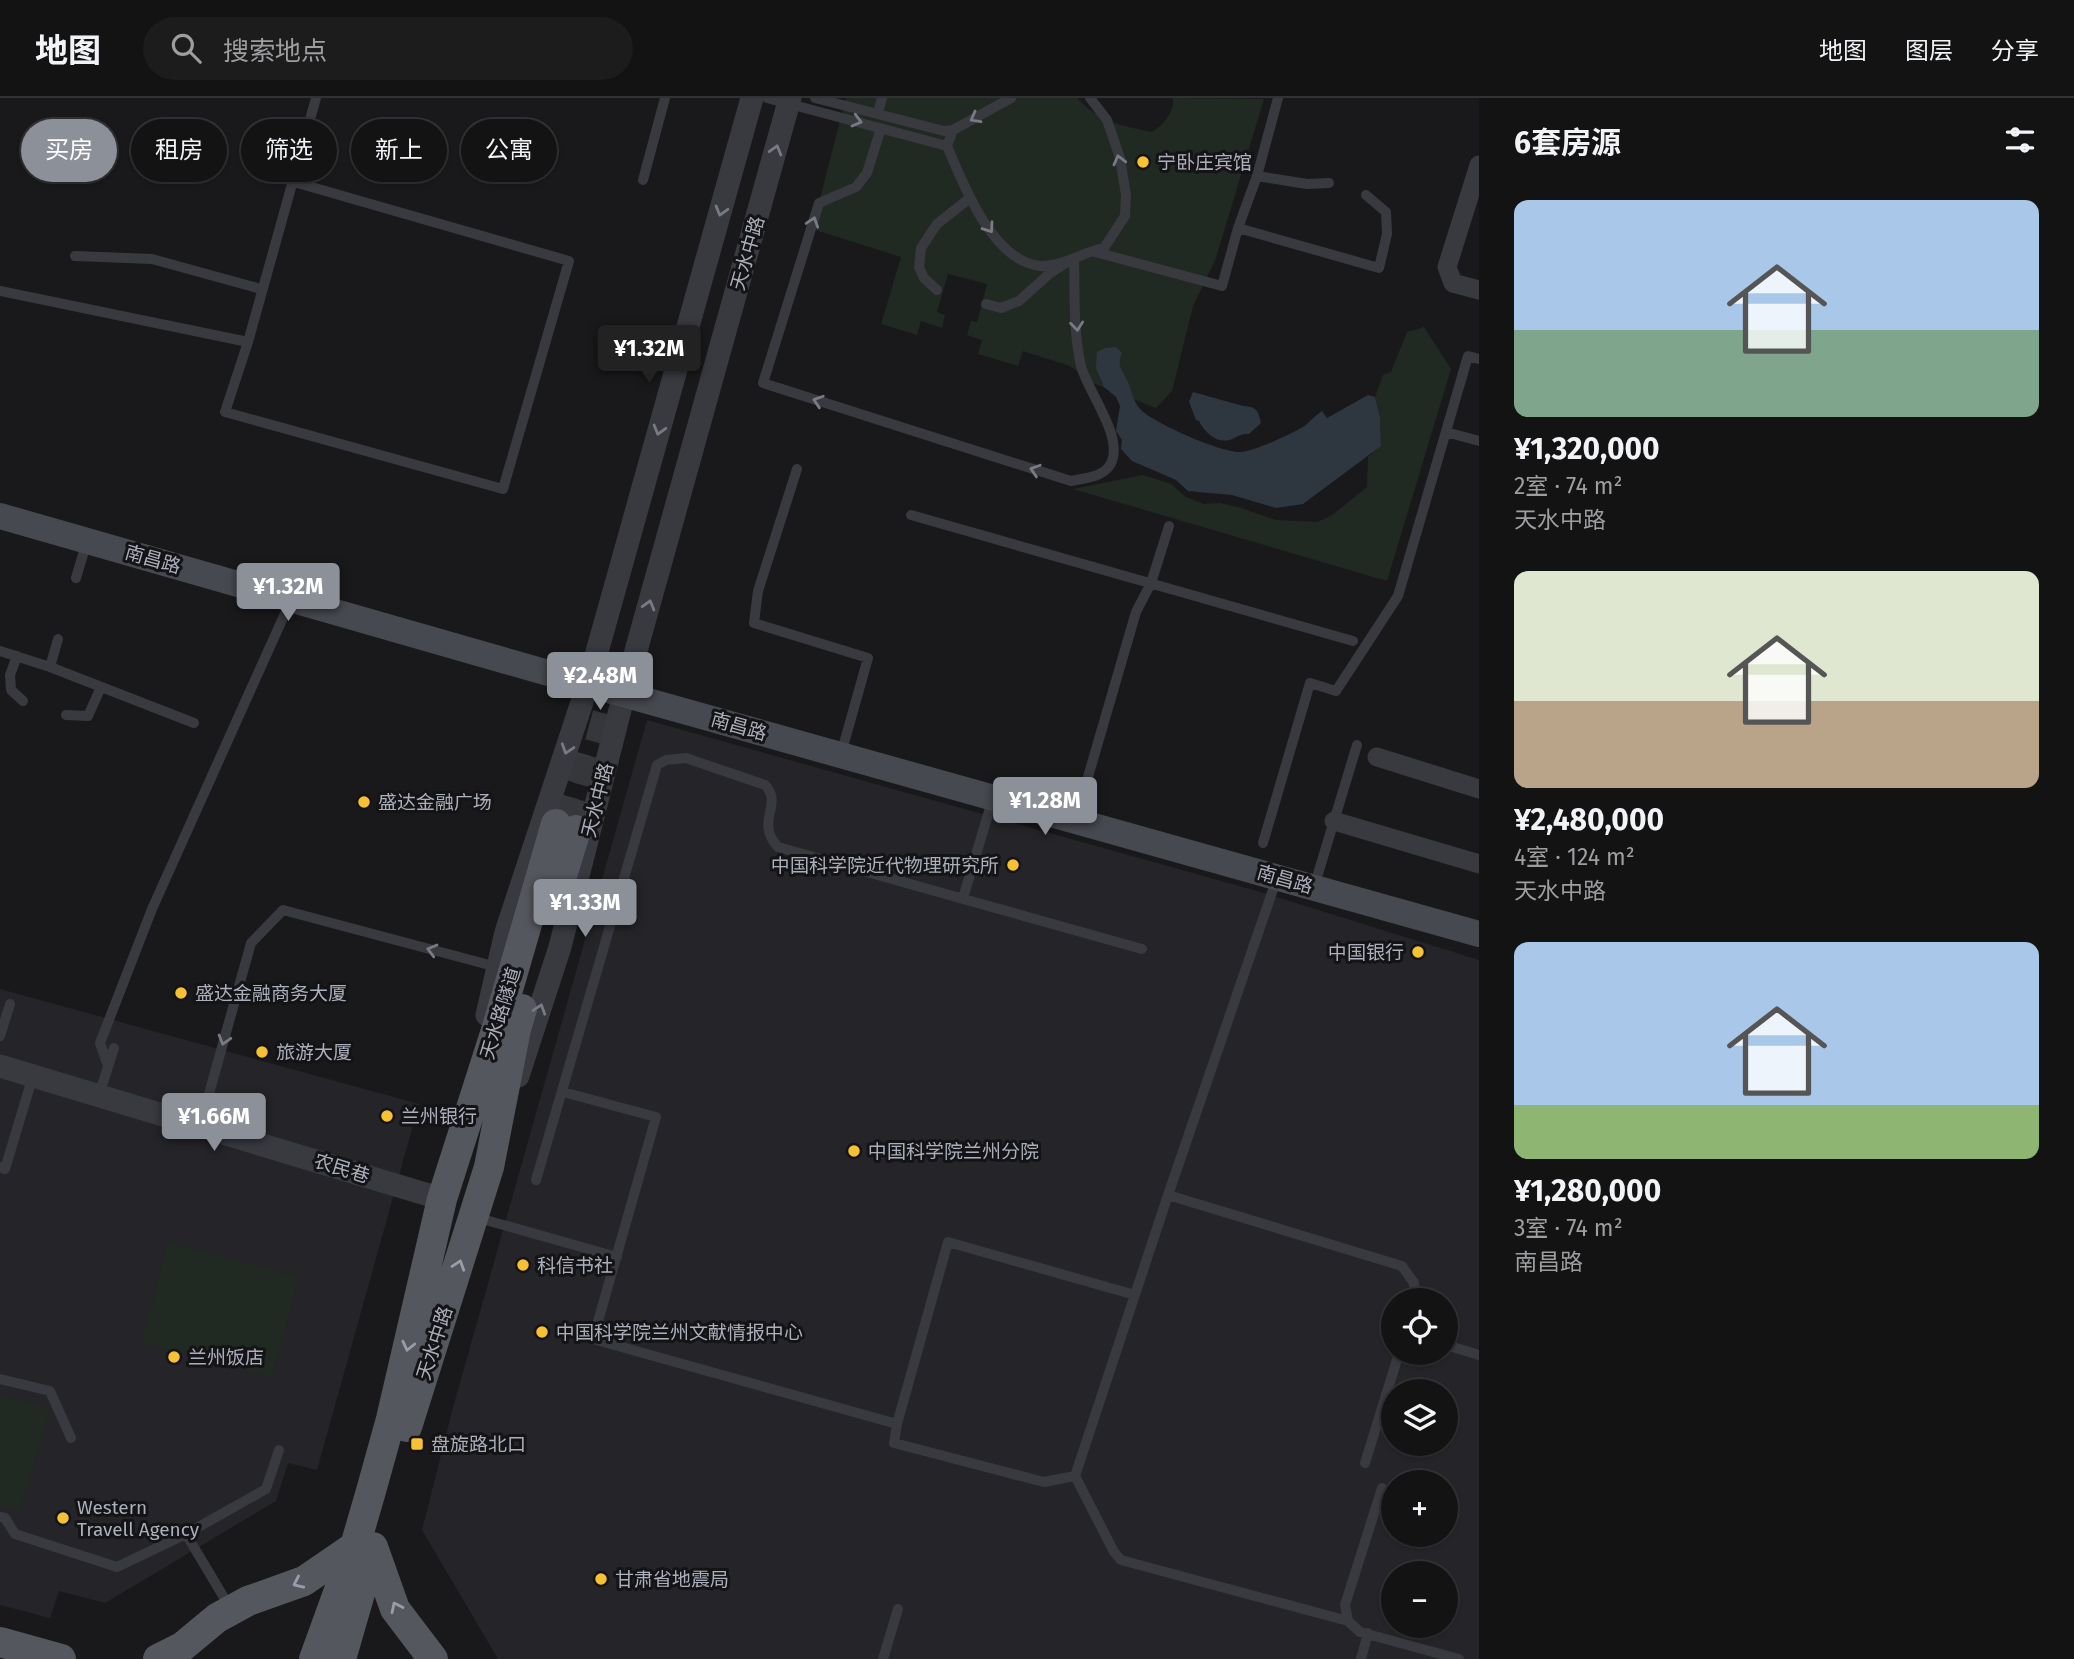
<!DOCTYPE html>
<html lang="zh">
<meta charset="utf-8">
<style>
:root{--surface:#131314;--page:#1c1c1d;--text:#f1f3f6;--muted:#9d9ea0;--line:#323234;--accent:#8c9099}
body{margin:0;font-family:"Fira Sans","Noto Sans SC",sans-serif;background:var(--page);color:var(--text);height:100vh;display:flex;flex-direction:column;font-size:26px;white-space:nowrap}
*{box-sizing:border-box;margin:0}
p{font-size:23px;color:var(--muted)}
.icon{flex:none;width:38px;height:38px;fill:none;stroke:currentColor;stroke-width:2;stroke-linecap:round;stroke-linejoin:round}
.map{position:relative;flex:1;overflow:hidden}
.panel{display:flex;flex-direction:column;background:var(--surface);width:595px}
.panel>*{flex:none}
.banner{position:absolute;left:21px;top:21px;width:665px;height:63px;display:flex;gap:14px}
.controls{position:absolute;left:1381px;top:1190px;display:grid;gap:14px}
.controls a{display:grid;place-items:center;width:77px;height:77px;border-radius:50%;background:var(--surface);box-shadow:0 2px 5px #0004,0 0 0 2px var(--line);font-size:35px}
.price{position:absolute;translate:-50% -60px;padding:0 16px;border-radius:7px;background:var(--accent);color:#fff;font-size:23px;line-height:46px;filter:drop-shadow(0 2px 4px #0008)}
.price::after{content:'';position:absolute;left:50%;top:42px;width:21px;height:16px;margin-left:-10px;background:inherit;clip-path:polygon(0 0,100% 0,50% 100%)}
.price.on{background:#222;color:#fff}
ul{padding:0;list-style:none}
li{display:grid;align-content:center;gap:14px;height:371px;padding:0 35px}
li span{display:grid;place-items:center;height:217px;border-radius:14px;color:#555}
li>.icon{margin-inline-start:auto}
span .icon{width:126px;height:126px;fill:#fffc;stroke-width:1}
li b{font-size:30px}
h2{display:flex;justify-content:space-between;align-items:center;height:84px;padding:0 35px;font-size:30px}
.pill{padding:0 24px;border-radius:32px;background:var(--surface);box-shadow:0 2px 5px #0004,0 0 0 2px var(--line);font-size:24px;line-height:63px}
.pill.on{background:var(--accent);color:#fff}
header{display:flex;align-items:center;gap:42px;box-sizing:border-box;height:98px;padding:0 35px;background:var(--surface);border-bottom:2px solid var(--line)}
header strong{font-size:33px}
nav{display:flex;gap:38px;margin-inline-start:auto;font-size:24px}
.search{width:490px;height:63px;background:var(--page);display:flex;align-items:center;gap:18px;box-sizing:border-box;padding:0 24px;border-radius:38px;color:var(--muted);font-size:26px}
main{display:flex;flex:1;min-height:0}
.map>svg:first-child{display:block}
.built{fill:#252428;fill-rule:evenodd}
.green{fill:#202922}
.water{fill:#2e3740}
.lines{fill:none;stroke-linecap:round;stroke-linejoin:round}
.primary-tunnel{stroke:#36373b;stroke-width:30;stroke-dasharray:30 15;stroke-linecap:butt}
.service{stroke:#393a40;stroke-width:10}
.minor{stroke:#393a40;stroke-width:19}
.tertiary{stroke:#393a40;stroke-width:23}
.secondary{stroke:#474950;stroke-width:26}
.primary{stroke:#55575f;stroke-width:30}
.oneway{stroke:#787a84}
.oneway2{stroke:#9a9da9}
.poi-dot{fill:#f7c134;stroke:#141316;stroke-width:2.5}
.labels{text-anchor:middle;stroke-width:6;stroke-linejoin:round;paint-order:stroke}
.poi-label{font-size:19px;fill:#abafbb;stroke:#141316;text-anchor:start}
.street-label{font-size:19px;fill:#abafbb;stroke:#141316}
</style>
<header>
<strong>地图</strong>
<div class="search"><svg class="icon" aria-label="search" viewBox="0 0 24 24"><circle cx="10" cy="10" r="6"/><path d="M15 15l6 6"/></svg>搜索地点</div>
<nav><a>地图</a><a>图层</a><a>分享</a></nav>
</header>
<main>
<div class="map">
<svg width="1479" height="1561" viewBox="0 0 1479 1561">
<rect width="100%" height="100%" fill="#19191b"/>
<path class="built" d="M647 622 1257 793 1479 862V1561H498L422 1432 452 1313ZM1393 1202H1446V1255H1393ZM1393 1293H1446V1346H1393ZM1393 1384H1446V1437H1393ZM1393 1475H1446V1528H1393Z
M0 891 419 1006 317 1372 288 1365 276 1403 105 1505 59 1493 50 1520 0 1507Z"/>
<path class="green" d="M846 0H1077C1098 23 1122 28 1152 34 1164 26 1174 15 1173 0L1264 1 1215 163 1193 208 1172 293 1156 310 1093 285 1070 268 1023 253 1018 268 978 256 982 242 967 237 971 223 977 224 987 186 948 176 937 214 945 217 942 230 921 223 917 237 881 226 901 159 812 131Z
M1424 229 1451 271 1387 483 1073 391 1143 377 1171 386 1186 399 1204 406 1220 405 1241 410 1276 422 1317 424 1331 418 1367 389 1368 359 1381 347 1380 319 1375 299 1383 277 1391 274 1407 234Z
M168 1144 299 1179 272 1279 141 1245Z
M0 1297 50 1311 20 1413 0 1408Z"/>
<path class="water" d="M1116 249 1122 255C1117 267 1121 270 1126 280 1132 290 1132 304 1142 313 1157 326 1221 355 1241 354 1253 354 1296 334 1306 327 1311 322 1316 317 1322 313L1327 320 1368 297 1375 299 1380 319 1381 348 1303 406 1276 410 1232 397 1188 393 1176 382 1132 363 1121 351 1122 342 1116 333 1120 308 1116 299 1104 289 1096 270 1097 254 1105 250Z
M1193 294 1243 308C1256 309 1258 311 1261 325L1249 336C1240 336 1239 338 1232 341 1218 347 1205 335 1199 323L1196 322 1189 304Z"/>
<g class="lines">
<path class="primary-tunnel" d="M556 726 577 651
M576 732 608 615"/>
<path class="service" d="M767 0 947 48
M815 0 944 33 953 32
M1011 0 953 32 947 48C963 85 992 164 1041 168 1062 169 1083 154 1104 150L1125 118 1126 97 1120 60 1107 22 1090 0
M878 15 882 0
M881 30 867 75 856 89 819 105 763 285 1071 383C1086 380 1106 379 1112 363 1122 336 1088 294 1081 268 1073 233 1075 195 1074 160
M1257 78 1278 0
M643 82 665 0
M1238 130 1257 78 1307 86 1329 85
M1095 154 1222 188 1238 130 1379 170 1387 136 1386 114 1366 97
M75 158 152 161 261 191
M937 192 924 180 919 169 921 150 937 126 970 100
M0 193 248 244 316 0
M986 206 1001 210 1019 203 1049 176 1067 164
M248 244 225 314 503 391 569 163 294 84
M1446 334 1479 343
M797 371 758 493 754 525 868 560 841 656
M911 417 1353 543
M76 480 87 443
M0 553 50 569 194 625
M17 558 10 577 11 592 23 603
M50 569 58 541
M66 617 88 618 101 589
M1076 720 1136 514 1151 485 1169 428
M1263 745 1310 585 1336 593 1398 498 1468 258 1479 261
M1277 780 1168 1097 1075 1378 1114 1454 1121 1462 1348 1523
M1314 789 1357 647
M963 800 993 700
M0 938 10 906
M108 968 100 945 152 811 291 502
M563 994 656 1019 593 1241 897 1326 948 1144 1135 1197
M99 997 114 950
M200 1028 251 845 283 812 497 869
M0 1069 5 1071 33 978
M536 1082 657 667 666 662 686 660 765 687C784 707 754 723 778 749L1142 851
M1168 1097 1402 1168 1414 1185 1415 1202
M475 1119 617 1159
M1446 1247 1479 1257
M0 1281 50 1293 71 1340
M897 1326 894 1345 1044 1384 1075 1378
M1365 1365 1399 1255
M1382 1390 1345 1507 1348 1523 1360 1534 1459 1561
M0 1419 5 1420 15 1436 117 1469 186 1436 266 1391 279 1352
M186 1436 229 1508
M883 1561 898 1511
M1361 1561 1368 1535"/>
<path class="minor" d="M1479 67 1447 169 1453 185 1479 192
M1377 659 1479 691
M1334 723 1479 766"/>
<path class="tertiary" d="M487 917 506 834 588 586 752 0
M0 968 442 1101
M518 978 560 849 624 596 790 0"/>
<path class="secondary" d="M0 418 562 579 1479 836"/>
<path class="primary" d="M555 800 576 732
M407 1329 489 1069 516 931 522 911
M373 1449 395 1511 433 1561
M0 1544 61 1561
M158 1561 182 1549 217 1520 248 1503 304 1483 355 1448
M314 1561 355 1448 371 1393 391 1321 442 1101 498 926 556 726
M341 1561 371 1457"/>
</g>
<defs><path id="oneway-chevron" d="M-2-3.5L2.5 0L-2 3.5" fill="none" stroke-width="1.6" stroke-linecap="round" stroke-linejoin="round" transform="scale(1.75)"/></defs>
<g class="oneway">
<use href="#oneway-chevron" transform="translate(975 20) rotate(151)"/>
<use href="#oneway-chevron" transform="translate(857 23) rotate(15)"/>
<use href="#oneway-chevron" transform="translate(776 52) rotate(-74)"/>
<use href="#oneway-chevron" transform="translate(1119 62) rotate(-104)"/>
<use href="#oneway-chevron" transform="translate(721 113) rotate(106)"/>
<use href="#oneway-chevron" transform="translate(813 124) rotate(-72)"/>
<use href="#oneway-chevron" transform="translate(989 130) rotate(55)"/>
<use href="#oneway-chevron" transform="translate(1077 228) rotate(84)"/>
<use href="#oneway-chevron" transform="translate(818 303) rotate(-162)"/>
<use href="#oneway-chevron" transform="translate(659 332) rotate(106)"/>
<use href="#oneway-chevron" transform="translate(1035 372) rotate(-162)"/>
<use href="#oneway-chevron" transform="translate(649 507) rotate(-74)"/>
<use href="#oneway-chevron" transform="translate(567 651) rotate(108)"/>
<use href="#oneway-chevron" transform="translate(432 852) rotate(-165)"/>
<use href="#oneway-chevron" transform="translate(540 911) rotate(-72)"/>
<use href="#oneway-chevron" transform="translate(224 942) rotate(106)"/>
</g>
<g class="oneway2">
<use href="#oneway-chevron" transform="translate(459 1167) rotate(-72)"/>
<use href="#oneway-chevron" transform="translate(408 1248) rotate(103)"/>
<use href="#oneway-chevron" transform="translate(298 1485) rotate(155)"/>
<use href="#oneway-chevron" transform="translate(396 1509) rotate(-116)"/>
</g>
<g class="poi-dot">
<circle cx="1143" cy="64" r="7"/>
<circle cx="364" cy="704" r="7"/>
<circle cx="1013" cy="767" r="7"/>
<circle cx="1418" cy="854" r="7"/>
<circle cx="181" cy="895" r="7"/>
<circle cx="262" cy="954" r="7"/>
<circle cx="387" cy="1018" r="7"/>
<circle cx="854" cy="1053" r="7"/>
<circle cx="523" cy="1167" r="7"/>
<circle cx="542" cy="1234" r="7"/>
<circle cx="174" cy="1259" r="7"/>
<rect x="410" y="1339" width="14" height="14" rx="3.5"/>
<circle cx="63" cy="1420" r="7"/>
<circle cx="601" cy="1481" r="7"/>
</g>
<g class="labels">
<g class="poi-label">
<text x="1157" y="71">宁卧庄宾馆</text>
<text x="378" y="711">盛达金融广场</text>
<text x="999" y="774" text-anchor="end">中国科学院近代物理研究所</text>
<text x="1404" y="861" text-anchor="end">中国银行</text>
<text x="195" y="902">盛达金融商务大厦</text>
<text x="276" y="961">旅游大厦</text>
<text x="401" y="1025">兰州银行</text>
<text x="868" y="1060">中国科学院兰州分院</text>
<text x="537" y="1174">科信书社</text>
<text x="556" y="1241">中国科学院兰州文献情报中心</text>
<text x="188" y="1266">兰州饭店</text>
<text x="431" y="1353">盘旋路北口</text>
<text x="77" y="1416">Western<tspan x="77" dy="22">Travell Agency</tspan></text>
<text x="615" y="1488">甘肃省地震局</text>
</g>
<g class="street-label">
<text transform="translate(747 155) rotate(-74)" y="7">天水中路</text>
<text transform="translate(153 461) rotate(16)" y="7">南昌路</text>
<text transform="translate(739 628) rotate(16)" y="7">南昌路</text>
<text transform="translate(597 702) rotate(-76)" y="7">天水中路</text>
<text transform="translate(1285 781) rotate(16)" y="7">南昌路</text>
<text transform="translate(500 915) rotate(-73)" y="7">天水路隧道</text>
<text transform="translate(342 1070) rotate(17)" y="7">农民巷</text>
<text transform="translate(434 1245) rotate(-72)" y="7">天水中路</text>
</g>
</g>
</svg>
<div class="controls">
<a><svg class="icon" aria-label="locate" viewBox="0 0 24 24"><circle cx="12" cy="12" r="6"/><path d="M12 2v4M12 18v4M2 12h4M18 12h4"/></svg></a>
<a><svg class="icon" aria-label="layers" viewBox="0 0 24 24"><path d="M12 4l9 5-9 5-9-5zM3 14l9 5 9-5"/></svg></a>
<a>+</a>
<a>−</a>
</div>
<b class="price on" style="left:649px;top:287px">¥1.32M</b>
<b class="price" style="left:288px;top:525px">¥1.32M</b>
<b class="price" style="left:600px;top:614px">¥2.48M</b>
<b class="price" style="left:1045px;top:739px">¥1.28M</b>
<b class="price" style="left:585px;top:841px">¥1.33M</b>
<b class="price" style="left:214px;top:1055px">¥1.66M</b>
<div class="banner">
<a class="pill on">买房</a>
<a class="pill">租房</a>
<a class="pill">筛选</a>
<a class="pill">新上</a>
<a class="pill">公寓</a>
</div>
</div>
<section class="panel">
<h2>6套房源<svg class="icon" aria-label="filters" viewBox="0 0 24 24"><path d="M4 7h16M4 17h16"/><circle cx="9" cy="7" r="2"/><circle cx="15" cy="17" r="2"/></svg></h2>
<ul>
<li><span style="background:linear-gradient(#a9c7e8 60%,#7fa58c 0)"><svg class="icon" aria-label="home" viewBox="0 0 24 24"><path d="M3 11l9-7 9 7M6 9v11h12V9"/></svg></span><div><b>¥1,320,000</b><p>2室 · 74 m²</p><p>天水中路</p></div></li>
<li><span style="background:linear-gradient(#dfe7d0 60%,#b9a48a 0)"><svg class="icon" aria-label="home" viewBox="0 0 24 24"><path d="M3 11l9-7 9 7M6 9v11h12V9"/></svg></span><div><b>¥2,480,000</b><p>4室 · 124 m²</p><p>天水中路</p></div></li>
<li><span style="background:linear-gradient(#a9c7e8 75%,#8fb573 0)"><svg class="icon" aria-label="home" viewBox="0 0 24 24"><path d="M3 11l9-7 9 7M6 9v11h12V9"/></svg></span><div><b>¥1,280,000</b><p>3室 · 74 m²</p><p>南昌路</p></div></li>
</ul>
</section>
</main>
